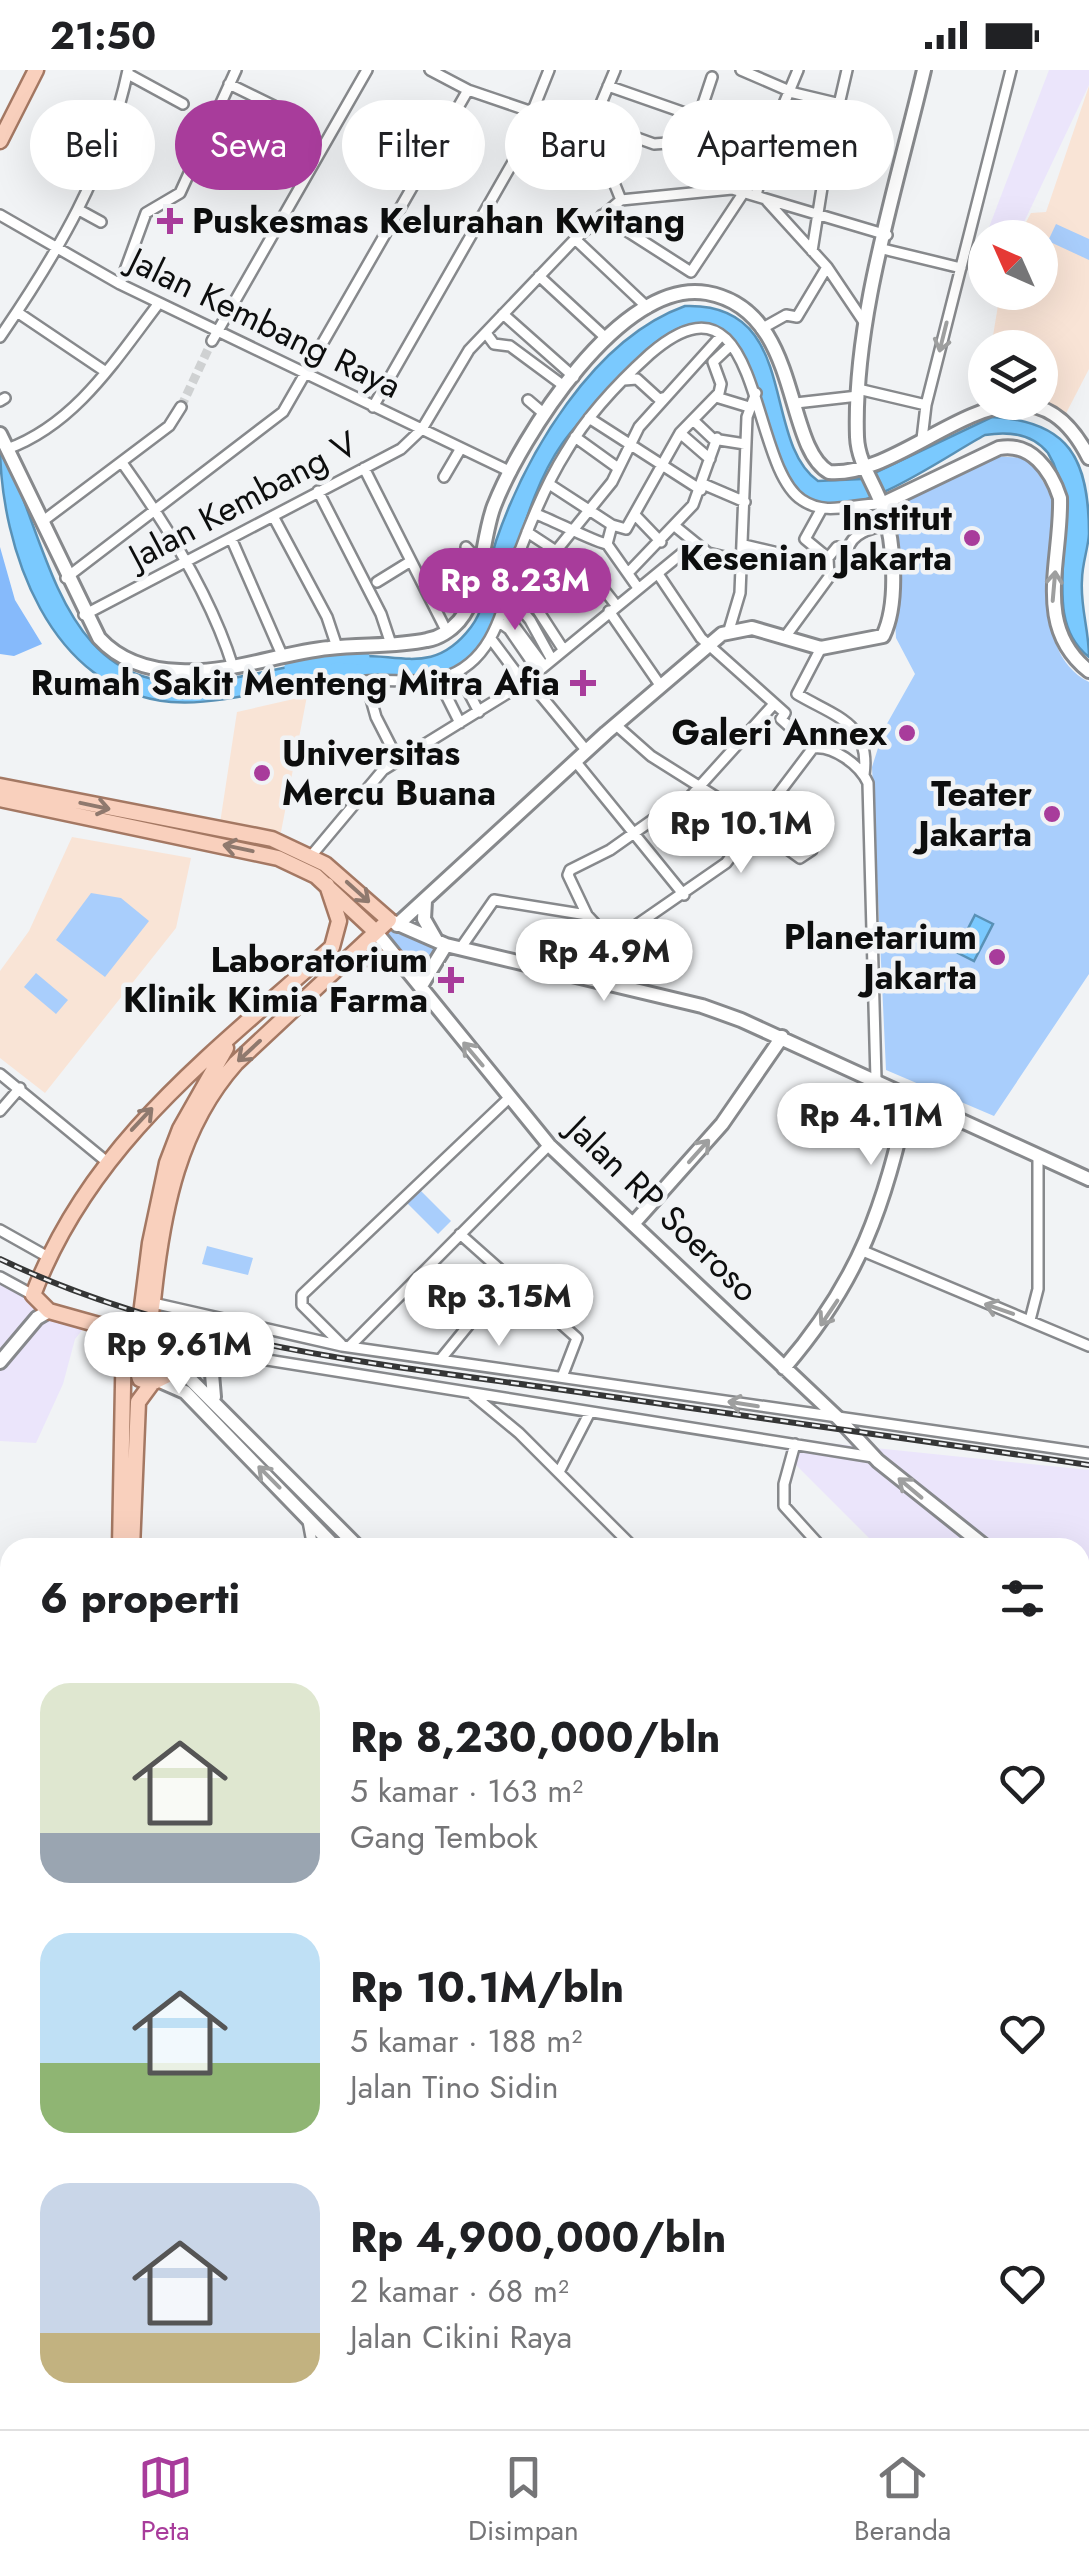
<!DOCTYPE html>
<html lang="id">
<meta charset="utf-8">
<style>
:root{--surface:#fff;--page:#f6f6f6;--text:#202124;--muted:#757577;--line:#e0e0e0;--accent:#a83c9b}
body{margin:0;font-family:Jost,sans-serif;background:var(--page);color:var(--text);height:100vh;display:flex;flex-direction:column;font-size:38px;white-space:nowrap}
*{box-sizing:border-box;margin:0}
p{font-size:32px;color:var(--muted)}
.icon{flex:none;width:55px;height:55px;fill:none;stroke:currentColor;stroke-width:2;stroke-linecap:round;stroke-linejoin:round}
.map{position:relative;flex:1;overflow:hidden}
.drawer{position:absolute;left:0px;top:1468px;width:1090px;height:892px;display:flex;flex-direction:column;background:var(--surface);border-radius:30px 30px 0 0;box-shadow:0 10px 40px #0002}
.drawer>*{flex:none}
.guide{position:absolute;left:30px;top:30px;width:1030px;height:90px;display:flex;gap:20px}
.needle{width:65px;rotate:315deg}
.buttons{position:absolute;left:968px;top:150px;display:grid;gap:20px}
.buttons a{display:grid;place-items:center;width:90px;height:90px;border-radius:50%;background:var(--surface);box-shadow:0 10px 40px #0002;font-size:50px}
.price{position:absolute;translate:-50% -85px;padding:0 22px;border-radius:35px;background:#fff;color:#222;font-size:32px;line-height:65px;filter:drop-shadow(0 2px 5px #0008)}
.price::after{content:'';position:absolute;left:50%;top:60px;width:30px;height:22px;margin-left:-15px;background:inherit;clip-path:polygon(0 0,100% 0,50% 100%)}
.price.selected{background:var(--accent);color:#fff}
ul{padding:0;list-style:none}
li{display:flex;align-items:center;gap:30px;height:250px;padding:0 40px}
li span{display:grid;place-items:center;flex:none;width:280px;height:200px;border-radius:30px;color:#555}
li>.icon{margin-inline-start:auto}
span .icon{width:120px;height:120px;fill:#fffc;stroke-width:1}
li b{font-size:42px}
h2{display:flex;justify-content:space-between;align-items:center;height:120px;padding:0 40px;font-size:42px}
.tag{padding:0 35px;border-radius:45px;background:var(--surface);box-shadow:0 10px 40px #0002;font-size:35px;line-height:90px}
.tag.selected{background:var(--accent);color:#fff}
.status{display:flex;justify-content:space-between;align-items:center;height:70px;padding:0 50px;background:var(--surface);direction:ltr}
.status svg{height:28px;fill:currentColor}
.tabs{display:flex;justify-content:space-around;align-items:center;height:140px;border-top:2px solid var(--line);background:var(--surface);font-size:28px;color:var(--muted)}
.tabs a{display:grid;justify-items:center;gap:5px}
.tabs .selected{color:var(--accent)}
.map>svg:first-child{display:block}
.commercial{fill:#ebe5fb}
.education{fill:#f9e4d6}
.green{fill:#a9cefc}
.forest{fill:#86bafb}
.water{fill:#7ac9fe;stroke:#5991b6;stroke-width:2.5}
.lines{fill:none;stroke-linecap:round;stroke-linejoin:round}
.river{stroke:#7ac9fe;stroke-width:15}
.street-tunnel{stroke:#cfd1d2;stroke-width:9;stroke-dasharray:9 4.5;stroke-linecap:butt}
.street-casing{stroke:#87898c;stroke-width:14}
.secondary-casing{stroke:#87898c;stroke-width:18}
.primary-casing{stroke:#a47863;stroke-width:19}
.street{stroke:#fff;stroke-width:9}
.secondary{stroke:#fff;stroke-width:12}
.primary{stroke:#f9d0bd;stroke-width:14}
.rail-casing{stroke:#353636;stroke-width:6}
.rail{stroke:#f1f3f5;stroke-width:2.5;stroke-dasharray:8;stroke-linecap:butt}
.oneway{stroke:#9e9f9f}
.oneway2{stroke:#8f796e}
.poi-dot{fill:#a83c9b;stroke:#f1f3f5;stroke-width:4}
.labels{text-anchor:middle;stroke-width:9;stroke-linejoin:round;paint-order:stroke}
.poi-label{font-size:35px;font-weight:bold;fill:#0d0e0e;stroke:#f1f3f5;text-anchor:end}
.street-label{font-size:35px;fill:#0d0e0e;stroke:#f1f3f5}
</style>
<div class="status"><b>21:50</b><svg viewBox="0 0 49 12"><path d="M0 12V9h3v3zM5 12V6h3v6zM10 12V3h3v9zM15 12V0h3v12zM26 1h20v11H26zM47 4h2v5h-2z"/></svg></div>
<div class="map">
<svg width="1089" height="2359" viewBox="0 0 1089 2359">
<rect width="100%" height="100%" fill="#f1f3f5"/>
<path class="commercial" d="M1049 0H1089V15L1017 167H993L988 160Z
M0 1212 84 1258 75 1269 63 1314 36 1373 0 1371Z
M778 1368 1089 1400V1547L1080 1541V1478L878 1477 797 1396Z"/>
<path class="education" d="M1089 16V299L1061 353 991 333 1040 332V278H991L1000 223 1040 222V168L1018 167 1031 143 1046 142Z
M307 626 281 762 220 753 237 642Z
M72 767 191 788 176 858 45 1023 0 988V901L29 861Z"/>
<path class="green" d="M1056 154 1089 169V190L1048 171Z
M987 386 1029 388C1036 402 1052 421 1053 437 1056 490 1028 580 1089 612V904L994 1046 886 1000 872 697 884 659 915 604 896 568 889 443 918 418Z
M91 823 121 828 149 851 105 907 56 870Z
M383 859 441 878 420 908Z
M36 903 68 930 56 944 24 917Z
M420 1120 451 1151 438 1164 407 1133Z
M207 1176 253 1188 248 1205 202 1194Z"/>
<path class="forest" d="M0 477 15 530 42 574 14 586 0 584Z"/>
<path class="water" d="M685 236C801 232 760 370 818 411L862 409 992 347C1069 351 1089 389 1089 464 1088 479 1082 494 1082 510 1080 536 1089 560 1089 587 1033 544 1089 450 1048 383 1032 363 1009 361 985 365 946 386 871 440 828 436 812 434 800 427 790 415 763 382 751 228 680 258 653 270 636 290 617 312 599 332 578 351 562 374 540 405 526 448 515 485 504 521 502 560 472 587 436 621 380 602 335 608 281 615 225 636 171 632 50 622 0 478 0 374 54 482 60 636 221 610 261 604 300 593 340 587 394 579 431 610 471 557 489 534 487 498 496 471 526 384 593 269 685 236Z
M975 845 993 854 974 891 956 882Z"/>
<g class="lines">
<path class="river" d="M292 597 336 585 362 587
M1080 2026 1089 2019
M635 2359 646 2350"/>
<path class="street-tunnel" d="M181 337 212 271"/>
<defs>
<path id="street" d="M430 0 468 20 594 63 621 130
M741 0 794 23 840 34
M128 4 183 34
M229 14 274 36
M608 16 768 72 827 86
M533 40 549 0
M699 46 712 7
M589 62 615 0
M594 63 615 60 654 74 696 71 709 50
M738 121 756 67
M756 126 768 72 798 0
M767 131 827 197 866 255
M79 140 101 152
M0 145 120 214 511 402
M602 145 691 202 744 122
M575 169 648 238
M883 179 961 198
M812 181 827 86 847 0
M539 206 607 269
M120 214 146 143 180 123 236 0
M17 242 106 302
M503 244 574 307
M761 259 786 245 797 247 827 197
M486 263 494 274 510 276 564 316
M0 267C57 184 107 100 128 0
M212 271 367 0
M624 310 637 309 659 329 666 327
M858 319 926 335
M716 327 749 337
M528 330 542 342
M0 331 5 328
M796 333 858 326
M373 337 541 43
M589 348 701 420
M693 350 713 369 745 374
M680 363 710 389
M575 367 618 398
M922 369 926 335 1011 0
M7 379C76 354 116 289 159 233
M123 394C166 454 211 526 233 597
M364 398 447 562
M444 407 461 378
M549 414 612 455
M703 414 745 432
M318 421 381 544 391 574
M536 444C550 449 599 474 607 474L638 518
M273 446 327 547 337 577
M637 447 661 472
M43 451 169 356 181 337
M676 457 708 483 742 491
M527 462 556 481
M231 468 282 585
M607 474 612 455 626 459 680 363 719 323 721 314 713 292 731 275
M744 475 774 482
M466 477 479 491
M520 480 545 499
M828 488 837 477 848 480C851 463 872 458 888 454
M559 497 575 513 590 502 616 535
M628 503 693 435 717 368
M658 504 701 568 785 643 781 649 813 678
M66 508 283 342 468 20
M511 510 528 525 563 579
M377 512 411 491
M522 518 548 499 556 481 612 412 639 357 721 266
M508 523 530 550 552 590
M471 526 459 511 466 507 475 510
M609 541 660 615
M504 542 544 596
M84 545 401 379 422 359 469 280 575 169 621 130 732 119 887 165
M499 552 509 559 538 601
M729 560 740 523 747 347 756 323
M785 567 829 507 828 488 805 469 821 440
M491 569 524 613
M821 578 797 624C836 647 871 653 864 705
M458 602 479 642
M438 609 460 653
M528 610 586 680
M616 655 651 686 759 754
M398 690 376 647 366 611C390 609 419 614 442 608 500 591 504 526 521 478 533 446 547 412 566 382 587 346 619 312 650 284 763 186 748 395 802 430 827 447 853 433 882 434
M575 691 684 825
M757 757 800 788 812 780
M311 786 383 700 524 613 692 475
M612 872 587 845 568 805 570 800 610 780 658 746 680 738 774 634
M460 879 494 830 587 845
M603 912 612 872 726 793 813 678C833 675 860 695 868 713L876 1009
M0 1004 107 1092
M0 1041 20 1018
M0 1160 48 1187
M460 1164 577 1268 562 1307
M863 1181 1089 1276
M0 1207 33 1225
M153 1233 342 1276 1089 1383
M1030 1250 1038 1219V1085
M155 1272 873 1387
M341 1274 302 1235V1225L509 1028
M349 1277 549 1075
M440 1290 507 1208
M473 1325 519 1363 634 1478
M795 1374 784 1414V1436L822 1478
M559 1402 590 1342
M308 1451 313 1478
M1080 1740 1089 1749
M1080 1930 1089 1938
M0 2267 10 2273
M137 2350 146 2359
M533 2350 541 2359
M961 2350 968 2359
M864 2359 875 2350"/>
<path id="secondary" d="M0 364 99 568C120 591 149 600 180 601 231 604 279 583 329 578 361 574 395 577 427 570 439 568 451 560 459 551 483 523 481 470 494 436 520 369 621 207 707 223 802 240 783 376 829 402 914 409 1023 256 1089 388
M882 434 999 378C1031 372 1051 400 1060 428 1062 490 1032 556 1089 601
M425 831 424 849 436 870
M391 851 446 875 702 936 741 950 1089 1109
M397 855 606 663 722 564 752 558 821 578 883 566C899 533 894 472 883 438 875 414 858 393 857 367 853 248 897 116 924 0
M376 862 549 1075 839 1349 878 1391 987 1478
M421 916 446 875
M633 1154 722 1054 782 967
M170 1289 359 1478
M0 1292 37 1248 49 1241
M784 1298C860 1210 884 1137 909 1025
M160 1311 185 1322 336 1478
M214 1327 212 1304 229 1287
M1080 1541 1089 1547
M1080 1610 1089 1595
M0 1772 10 1782
M0 2005 10 2016
M1080 2012 1089 2006
M1080 2052 1089 2046
M0 2122 10 2121
M1080 2230 1089 2242
M1080 2251 1089 2263
M0 2357 10 2300
M424 2359 434 2350
M609 2359 621 2350
M664 2359 676 2350"/>
<path id="primary" d="M0 71 36 0
M0 716 272 769 325 794 389 850 236 993C179 1057 163 1139 154 1222 153 1235 147 1256 152 1268 156 1277 166 1283 170 1292L166 1306 152 1313 138 1332 132 1478
M0 729 278 788 316 806 376 862
M348 888H397
M152 1313 140 1309 135 1292 150 1173 167 1093 180 1059 226 978
M120 1478 124 1262 49 1241 33 1225C91 1072 215 982 332 877L339 851 327 815
M327 2350 335 2359
M346 2350 355 2359"/>
</defs>
<use href="#street" class="street-casing"/>
<use href="#secondary" class="secondary-casing"/>
<use href="#primary" class="primary-casing"/>
<use href="#street" class="street"/>
<use href="#secondary" class="secondary"/>
<use href="#primary" class="primary"/>
<defs>
<path id="rail" d="M0 1189C175 1273 368 1293 557 1319 735 1344 912 1369 1089 1395"/>
</defs>
<use href="#rail" class="rail-casing"/>
<use href="#rail" class="rail"/>
</g>
<defs><path id="oneway-shaft" d="M-6 0H5M1.5-3L5.5 0L1.5 3" fill="none" stroke-width="1.6" stroke-linecap="round" stroke-linejoin="round" transform="scale(2.5)"/></defs>
<g class="oneway">
<use href="#oneway-shaft" transform="translate(943 267) rotate(104)"/>
<use href="#oneway-shaft" transform="translate(1054 516) rotate(-85)"/>
<use href="#oneway-shaft" transform="translate(473 984) rotate(-130)"/>
<use href="#oneway-shaft" transform="translate(699 1081) rotate(-48)"/>
<use href="#oneway-shaft" transform="translate(999 1239) rotate(-161)"/>
<use href="#oneway-shaft" transform="translate(829 1243) rotate(124)"/>
<use href="#oneway-shaft" transform="translate(743 1334) rotate(-171)"/>
<use href="#oneway-shaft" transform="translate(269 1407) rotate(-135)"/>
<use href="#oneway-shaft" transform="translate(910 1418) rotate(-140)"/>
</g>
<g class="oneway2">
<use href="#oneway-shaft" transform="translate(95 736) rotate(12)"/>
<use href="#oneway-shaft" transform="translate(238 778) rotate(-168)"/>
<use href="#oneway-shaft" transform="translate(358 822) rotate(42)"/>
<use href="#oneway-shaft" transform="translate(249 981) rotate(137)"/>
<use href="#oneway-shaft" transform="translate(142 1049) rotate(-47)"/>
</g>
<g class="poi-dot">
<path d="M165 136h10v10h10v10h-10v10h-10v-10h-10v-10h10z"/>
<circle cx="972" cy="468" r="10"/>
<path d="M578 598h10v10h10v10h-10v10h-10v-10h-10v-10h10z"/>
<circle cx="907" cy="663" r="10"/>
<circle cx="262" cy="703" r="10"/>
<circle cx="1052" cy="744" r="10"/>
<circle cx="997" cy="887" r="10"/>
<path d="M446 895h10v10h10v10h-10v10h-10v-10h-10v-10h10z"/>
</g>
<g class="labels">
<g class="poi-label">
<text x="192" y="163" text-anchor="start">Puskesmas Kelurahan Kwitang</text>
<text x="952" y="460">Institut<tspan x="952" dy="40">Kesenian Jakarta</tspan></text>
<text x="560" y="625">Rumah Sakit Menteng Mitra Afia</text>
<text x="887" y="675">Galeri Annex</text>
<text x="282" y="695" text-anchor="start">Universitas<tspan x="282" dy="40">Mercu Buana</tspan></text>
<text x="1032" y="736">Teater<tspan x="1032" dy="40">Jakarta</tspan></text>
<text x="977" y="879">Planetarium<tspan x="977" dy="40">Jakarta</tspan></text>
<text x="428" y="902">Laboratorium<tspan x="428" dy="40">Klinik Kimia Farma</tspan></text>
</g>
<g class="street-label">
<text transform="translate(265 253) rotate(26)" y="12">Jalan Kembang Raya</text>
<text transform="translate(243 430) rotate(-28)" y="12">Jalan Kembang V</text>
<text transform="translate(663 1139) rotate(44)" y="12">Jalan RP Soeroso</text>
</g>
</g>
</svg>
<div class="buttons">
<a><svg class="needle" viewBox="-14 -14 28 28"><path d="M0-13l5 13h-10z" fill="#e53935"/><path d="M0 13l5-13h-10z" fill="#757577"/></svg></a>
<a><svg class="icon" aria-label="layers" viewBox="0 0 24 24"><path d="M12 4l9 5-9 5-9-5zM3 14l9 5 9-5"/></svg></a>
</div>
<b class="price selected" style="left:515px;top:563px">Rp 8.23M</b>
<b class="price" style="left:741px;top:806px">Rp 10.1M</b>
<b class="price" style="left:604px;top:934px">Rp 4.9M</b>
<b class="price" style="left:871px;top:1098px">Rp 4.11M</b>
<b class="price" style="left:499px;top:1279px">Rp 3.15M</b>
<b class="price" style="left:179px;top:1327px">Rp 9.61M</b>
<div class="guide">
<a class="tag">Beli</a>
<a class="tag selected">Sewa</a>
<a class="tag">Filter</a>
<a class="tag">Baru</a>
<a class="tag">Apartemen</a>
</div>
<section class="drawer">
<h2>6 properti<svg class="icon" aria-label="filters" viewBox="0 0 24 24"><path d="M4 7h16M4 17h16"/><circle cx="9" cy="7" r="2"/><circle cx="15" cy="17" r="2"/></svg></h2>
<ul>
<li><span style="background:linear-gradient(#dfe7d0 75%,#9aa5b1 0)"><svg class="icon" aria-label="home" viewBox="0 0 24 24"><path d="M3 11l9-7 9 7M6 9v11h12V9"/></svg></span><div><b>Rp 8,230,000/bln</b><p>5 kamar · 163 m²</p><p>Gang Tembok</p></div><svg class="icon" aria-label="heart" viewBox="0 0 24 24"><path d="M12 20l-8-8c-3-5 5-10 8-4 3-6 11-1 8 4z"/></svg></li>
<li><span style="background:linear-gradient(#bfe0f5 65%,#8fb573 0)"><svg class="icon" aria-label="home" viewBox="0 0 24 24"><path d="M3 11l9-7 9 7M6 9v11h12V9"/></svg></span><div><b>Rp 10.1M/bln</b><p>5 kamar · 188 m²</p><p>Jalan Tino Sidin</p></div><svg class="icon" aria-label="heart" viewBox="0 0 24 24"><path d="M12 20l-8-8c-3-5 5-10 8-4 3-6 11-1 8 4z"/></svg></li>
<li><span style="background:linear-gradient(#c9d6e8 75%,#c2b280 0)"><svg class="icon" aria-label="home" viewBox="0 0 24 24"><path d="M3 11l9-7 9 7M6 9v11h12V9"/></svg></span><div><b>Rp 4,900,000/bln</b><p>2 kamar · 68 m²</p><p>Jalan Cikini Raya</p></div><svg class="icon" aria-label="heart" viewBox="0 0 24 24"><path d="M12 20l-8-8c-3-5 5-10 8-4 3-6 11-1 8 4z"/></svg></li>
</ul>
</section>
</div>
<nav class="tabs">
<a class="selected"><svg class="icon" aria-label="map" viewBox="0 0 24 24"><path d="M3 6l6-2 6 2 6-2v14l-6 2-6-2-6 2zM9 4v14M15 6v14"/></svg>Peta</a>
<a><svg class="icon" aria-label="saved" viewBox="0 0 24 24"><path d="M7 4h10v16l-5-4-5 4z"/></svg>Disimpan</a>
<a><svg class="icon" aria-label="home" viewBox="0 0 24 24"><path d="M3 11l9-7 9 7M6 9v11h12V9"/></svg>Beranda</a>
</nav>
